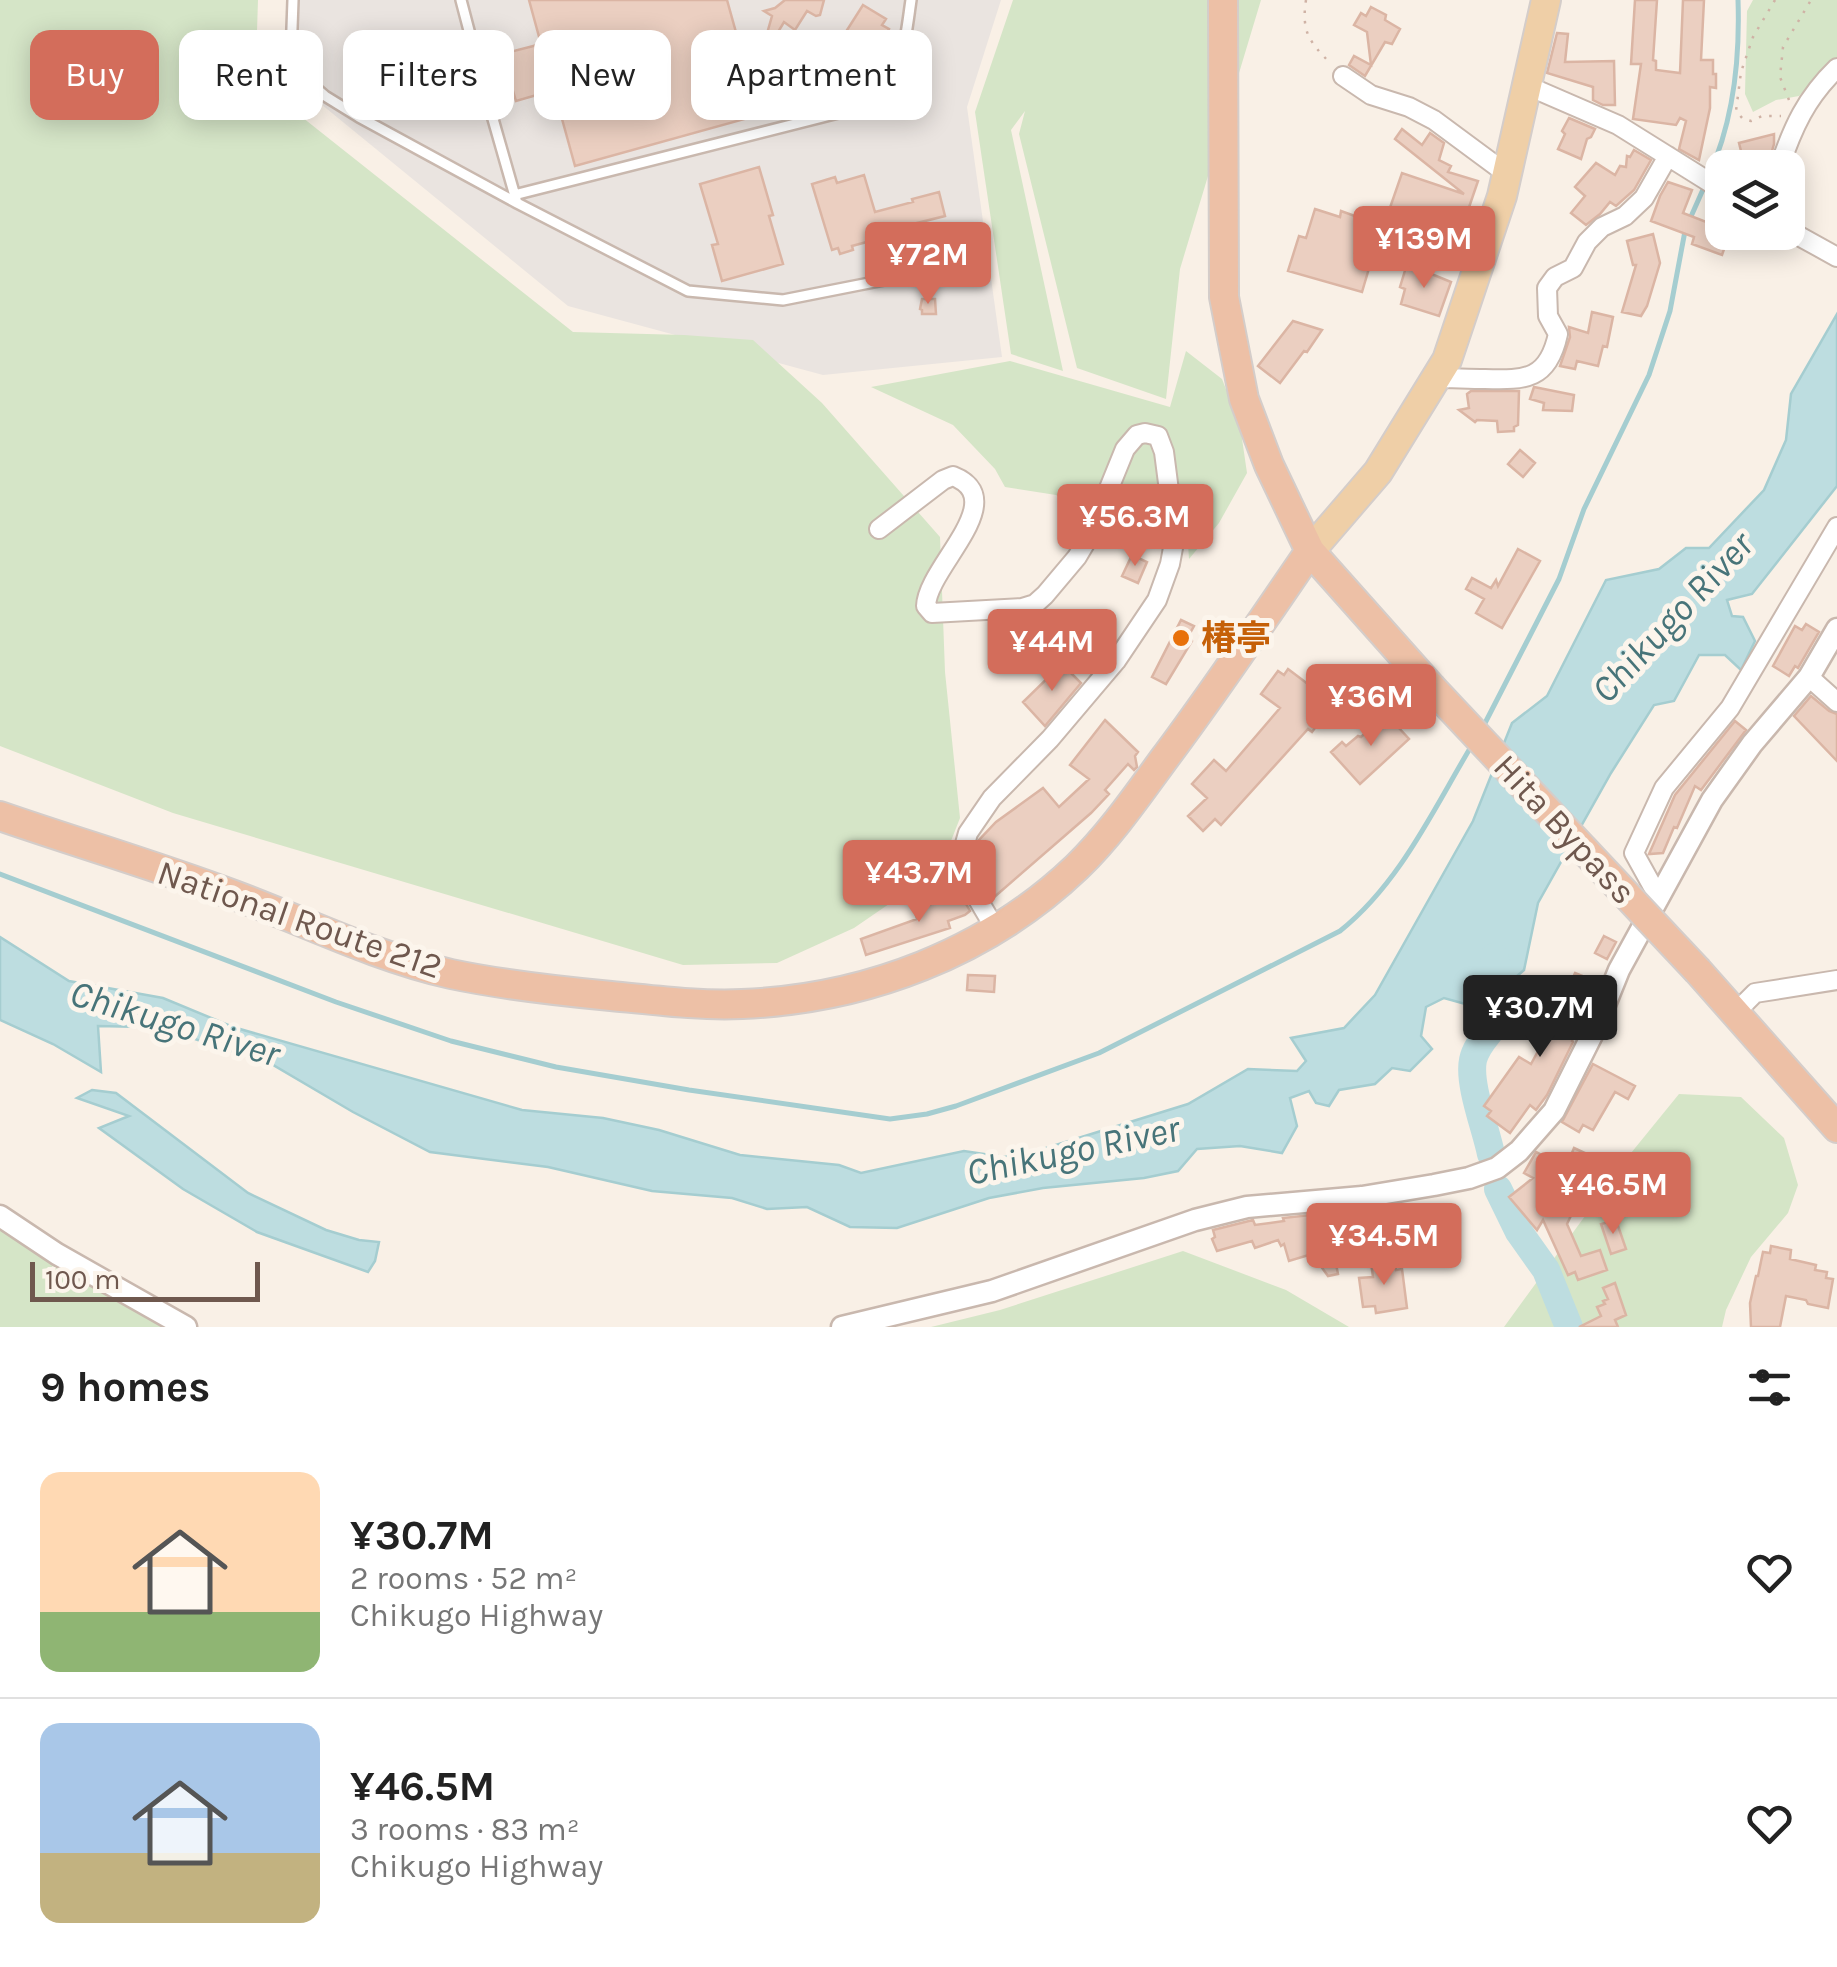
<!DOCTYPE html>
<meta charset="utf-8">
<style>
:root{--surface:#fff;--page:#f6f6f6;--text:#222;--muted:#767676;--line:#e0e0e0;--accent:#d36d5b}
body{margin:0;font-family:Karla,"Noto Sans JP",sans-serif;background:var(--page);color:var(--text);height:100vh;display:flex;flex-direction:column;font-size:38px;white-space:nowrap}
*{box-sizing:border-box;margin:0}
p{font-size:32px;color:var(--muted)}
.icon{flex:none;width:55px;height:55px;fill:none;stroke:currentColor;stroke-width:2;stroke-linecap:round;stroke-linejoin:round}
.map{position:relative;height:1327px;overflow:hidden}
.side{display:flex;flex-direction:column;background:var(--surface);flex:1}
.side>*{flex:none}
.banner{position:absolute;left:30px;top:30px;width:1000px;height:90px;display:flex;gap:20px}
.buttons{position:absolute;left:1705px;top:150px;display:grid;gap:20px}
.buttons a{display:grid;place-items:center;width:100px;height:100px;border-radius:20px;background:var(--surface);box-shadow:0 5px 25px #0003;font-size:50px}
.scale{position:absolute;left:30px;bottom:25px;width:230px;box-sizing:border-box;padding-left:10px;border:5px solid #6f584e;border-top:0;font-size:28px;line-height:35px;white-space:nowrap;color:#6f584e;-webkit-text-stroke:8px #fcf5ec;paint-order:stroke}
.price{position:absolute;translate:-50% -85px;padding:0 22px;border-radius:10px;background:var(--accent);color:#fff;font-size:32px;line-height:65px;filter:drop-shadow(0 2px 5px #0008)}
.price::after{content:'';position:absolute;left:50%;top:60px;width:30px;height:22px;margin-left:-15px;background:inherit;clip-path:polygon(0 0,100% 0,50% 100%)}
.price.selected{background:#222;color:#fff}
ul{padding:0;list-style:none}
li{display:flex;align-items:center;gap:30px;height:250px;padding:0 40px}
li+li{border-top:2px solid var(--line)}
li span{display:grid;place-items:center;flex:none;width:280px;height:200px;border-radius:20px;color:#555}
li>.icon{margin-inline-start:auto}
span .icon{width:120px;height:120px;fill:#fffc;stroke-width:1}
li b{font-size:42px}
h2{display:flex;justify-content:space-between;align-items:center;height:120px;padding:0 40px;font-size:42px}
.tag{padding:0 35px;border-radius:20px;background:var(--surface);box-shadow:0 5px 25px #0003;font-size:35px;line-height:90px}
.tag.selected{background:var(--accent);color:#fff}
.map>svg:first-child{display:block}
.industrial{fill:#eae4e0}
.green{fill:#d5e5c7}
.water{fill:#bddde0;stroke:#a5cdd0;stroke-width:2.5}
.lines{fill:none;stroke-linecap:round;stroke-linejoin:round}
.stream{stroke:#a5cdd0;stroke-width:5}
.river{stroke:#bddde0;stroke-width:28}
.building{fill:#ebcfc1;stroke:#dbb5a4;stroke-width:2.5}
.service-casing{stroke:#c9b8ae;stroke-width:14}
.minor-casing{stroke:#c9b8ae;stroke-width:22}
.tertiary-casing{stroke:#c9b8ae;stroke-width:25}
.primary-casing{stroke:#d4cdca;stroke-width:32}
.trunk-casing{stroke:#d4cdca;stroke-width:32}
.path{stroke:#cfb2a5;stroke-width:2.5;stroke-dasharray:2.5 8;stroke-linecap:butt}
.service{stroke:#fff;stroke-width:9}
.minor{stroke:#fff;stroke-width:18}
.tertiary{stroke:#fff;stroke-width:20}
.primary{stroke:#efcfa7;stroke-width:28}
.trunk{stroke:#edc0a6;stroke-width:28}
.trunk-bridge-casing{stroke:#d4cdca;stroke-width:32;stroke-linecap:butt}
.trunk-bridge{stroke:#edc0a6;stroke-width:28}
.food-dot{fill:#e8710a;stroke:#fcf5ec;stroke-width:4}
.labels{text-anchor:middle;stroke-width:10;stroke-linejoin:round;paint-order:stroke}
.food-label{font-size:35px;font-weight:bold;fill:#c56008;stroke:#fcf5ec;text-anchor:start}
.street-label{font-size:35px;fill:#6f584e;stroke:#fcf5ec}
.water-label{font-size:38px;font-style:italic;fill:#477479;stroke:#fcf5ec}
</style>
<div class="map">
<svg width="1837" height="1327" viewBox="0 0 1837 1327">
<rect width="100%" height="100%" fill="#f9f0e6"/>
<path class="industrial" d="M288 0H1001L967 107 1002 357 823 375 568 306 283 73Z"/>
<path class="green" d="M0 0H258L257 31 264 87 573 332 684 335 753 340 822 403 940 537 945 672 960 818 940 869 854 928 777 963 683 965 173 813 0 746Z
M1013 0H1261L1180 269 1166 399 1077 368 1019 134 1025 111 1011 130 1063 371 1011 354 975 112Z
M1753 0H1837V57L1799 96 1776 100 1753 112 1745 94 1747 11Z
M1186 351 1222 379 1240 425 1247 473 1219 523 1189 559 1187 528 1153 510 1075 505 1056 495 1005 487 995 469 953 425 871 387 1010 361 1170 407Z
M1679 1094 1741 1097 1784 1138 1798 1185 1788 1213 1751 1257 1726 1310 1722 1327H1504L1631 1153Z
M0 1226 99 1290 165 1327H0Z
M1183 1251 1286 1290 1349 1327H931L1000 1310Z"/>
<path class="water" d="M1837 314V486L1752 594 1727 600 1732 616 1743 617 1755 641 1741 670 1725 655H1699L1674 701 1654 705 1611 773 1538 903 1524 970 1480 1008 1444 998 1426 1007 1421 1036 1432 1049 1410 1071 1392 1068 1375 1084 1339 1090 1329 1106 1316 1103 1309 1091 1290 1098 1297 1126 1282 1153 1240 1146 1197 1149 1178 1171 1144 1178 1043 1188 989 1198 897 1228 850 1227 807 1207 767 1209 732 1198 652 1191 548 1167 430 1152 353 1112 273 1065 180 1034 143 1027 98 1026 101 1072 53 1044 0 1020V937L69 981 163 998 233 1027 522 1110 603 1118 659 1130 740 1155 839 1165 861 1173 964 1151 1004 1157 1030 1153 1188 1104 1248 1069 1297 1071 1306 1061 1291 1038 1344 1028 1375 995 1473 821 1512 723 1547 696 1606 580 1659 569 1686 548H1709L1764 490 1786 440 1791 394Z
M92 1090 116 1093 248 1193 326 1230 359 1240 379 1242 375 1261 368 1272 257 1232 183 1189 99 1128 129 1116 77 1098Z"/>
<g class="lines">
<path class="stream" d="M1709 175C1734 120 1740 59 1738 0
M1689 221 1705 185
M1483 727 1559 579 1584 509 1649 375 1670 311 1685 231
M0 874 336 1002 451 1041 556 1067 689 1090 890 1119 927 1114 956 1106 1099 1053 1340 931C1400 883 1433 810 1472 745"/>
<path class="river" d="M1491 1154C1486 1129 1468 1084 1473 1060 1476 1046 1486 1037 1494 1026 1507 1006 1503 977 1494 957
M1498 1189 1519 1232 1546 1270 1569 1327"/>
</g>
<path class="building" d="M529 0H727L759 115 575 166 554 90 516 101 502 54 541 44Z
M785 0H824L820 15 816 16 807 11 795 30 784 22 766 52 762 51 772 16 764 11 775 8Z
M1635 0H1657L1653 60 1656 61V70L1680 73 1683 0H1704L1701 60H1713V74H1716V88L1710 87V108L1699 160 1679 149 1686 121 1680 118 1676 125 1633 119 1641 64H1631Z
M863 5 886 19 882 25 889 29 871 61 828 73 812 58 820 50 819 48 842 38Z
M1371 7 1386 15 1385 20 1400 29 1392 44 1385 42 1365 76 1349 65 1354 56 1371 65 1367 32 1354 25 1361 13 1366 16Z
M1557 33 1568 34 1565 62 1614 61 1615 105H1603L1593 100V87L1547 73Z
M1569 118 1595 129 1591 137 1587 139 1581 159 1558 149 1565 134 1562 131Z
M1402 129 1422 145 1430 133 1444 143 1439 160 1451 166 1448 172 1478 181 1466 216 1468 220 1462 245 1441 241 1444 233 1438 231 1442 217 1414 209 1406 233 1384 225 1402 173 1464 194 1395 139Z
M1774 134V144L1767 168 1740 157 1741 151 1739 143Z
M1634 150 1651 160 1634 190 1616 206 1610 202 1600 214 1586 225 1571 213 1585 196 1575 187 1596 163 1615 175 1620 166 1626 167 1627 156 1630 157Z
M759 167 773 215 769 216 783 264 722 281 712 245 718 244 700 184Z
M864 175 875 212 913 202 912 199 939 192 945 216 897 228 901 241 887 245 885 237 852 246 853 250 840 254 838 248 832 250 812 184 835 177 837 183Z
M1668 182 1692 190 1683 213 1722 228V232H1730L1722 255 1692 244 1694 237 1651 221 1660 196Z
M1315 209 1340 217 1341 211 1366 220 1355 253 1372 258 1362 292 1288 271 1299 236 1306 238Z
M1653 234 1660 263 1647 306 1641 316 1622 312 1636 265H1633L1627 241Z
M1407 264 1451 282 1439 316 1401 304 1405 289 1400 287Z
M922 299H935L936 314H922V310L920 309Z
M1592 312 1613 317 1607 347 1603 346 1598 366 1577 361 1575 369 1560 366 1570 337 1569 327 1588 333Z
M1293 321 1322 330 1307 352 1304 351 1280 383 1258 366Z
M1534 387 1574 395 1572 411 1543 410 1544 403 1530 399Z
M1471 391H1519L1518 425 1514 427V431L1498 432 1497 421 1477 420 1475 422 1459 410 1469 408 1467 394Z
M1520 450 1535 463 1523 477 1508 464Z
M1518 549 1540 561 1502 628 1476 613 1484 599 1466 589 1472 578 1491 588 1496 580 1498 586Z
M1132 555 1147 562 1138 583 1122 576Z
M1181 620 1194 626 1189 635 1192 641 1166 684 1152 677Z
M1806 624 1819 632 1798 668 1795 666 1789 676 1773 666 1795 626 1802 630Z
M1062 664 1081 683 1045 726 1023 702Z
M1288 669 1333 703 1312 732 1308 729 1221 825 1215 819 1203 831 1188 816 1207 798 1192 784 1214 760 1226 771 1280 708 1261 694 1278 671 1284 675Z
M1811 696 1829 711 1837 714V761L1794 716Z
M1386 714 1409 739 1360 784 1331 752 1342 742 1346 746 1358 736 1361 737Z
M1105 720 1138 752 1135 756 1137 767 1134 770 1128 764 1105 790 1109 794 1091 813 992 899 979 876 974 858 979 840 996 822 1043 788 1059 807 1089 779 1070 765Z
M1735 721 1746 730 1701 790 1695 786 1677 828 1674 827 1663 853 1649 854 1675 795Z
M961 895 970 911 965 915 948 921 950 928 866 955 861 939 917 919 914 909Z
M1604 936 1616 942 1607 959 1595 953Z
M1575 973 1592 980 1591 983 1598 986 1593 997 1583 993 1573 1016 1577 1018 1570 1029 1576 1033 1572 1041 1573 1042 1547 1095 1536 1110 1530 1105 1510 1133 1487 1116 1491 1111 1484 1106 1519 1057 1531 1064 1544 1040 1535 1037 1564 989 1567 991Z
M968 975 995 976 994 992 967 990Z
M1593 1064 1635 1086 1628 1099 1615 1092 1593 1130 1583 1125 1579 1132 1562 1122Z
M1574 1148 1598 1159 1567 1224 1581 1256 1600 1250 1607 1270 1578 1280 1575 1272 1568 1275 1543 1220 1537 1230 1509 1197 1533 1178 1524 1173 1536 1152 1561 1165 1562 1163 1567 1165Z
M1383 1207 1386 1220 1363 1225V1231L1355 1232 1347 1246 1348 1251 1334 1254 1338 1274 1328 1276 1312 1254 1289 1261 1284 1244 1281 1246 1278 1240 1255 1248 1252 1241 1217 1251 1212 1239 1215 1237 1213 1230 1253 1220 1255 1225 1284 1221 1283 1218Z
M1616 1220 1626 1249 1611 1254 1601 1224Z
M1771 1246 1791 1250 1790 1259 1816 1265 1815 1270 1827 1272 1826 1278 1833 1279 1828 1308 1808 1304 1806 1300 1786 1296 1780 1327H1751L1750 1303 1756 1276H1758L1763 1252 1770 1253Z
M1394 1260 1396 1270 1402 1269 1407 1308 1376 1313 1375 1306 1363 1307 1359 1278 1373 1277 1371 1263Z
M1615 1283 1626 1315 1615 1320 1618 1327H1579L1601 1316 1597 1307 1605 1304 1603 1301 1608 1299 1603 1288Z"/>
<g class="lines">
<defs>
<path id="service" d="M293 0 291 56 302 76 325 96 359 117 517 203 483 84
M359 117 483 84 461 0
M514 195 878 103C903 77 906 34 911 0
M517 203 688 291 783 300 915 274"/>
<path id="minor" d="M1343 76 1371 95 1409 107 1434 120 1507 174
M1528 86 1618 125 1722 190
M1779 168C1793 127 1806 98 1837 68
M1788 230 1837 257
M1436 378C1452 378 1469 379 1485 379 1526 380 1548 380 1558 334L1548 316 1547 288 1555 277 1573 268 1587 242 1602 227 1625 216 1644 198 1668 156
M879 529 943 480 953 476C1013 500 927 567 926 606L932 613 1022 608 1035 604 1045 595 1077 557 1090 535 1125 449 1137 435 1145 433 1158 436 1164 452 1175 537 1170 564 1157 600 1116 661 1050 739 992 798 968 833 961 858 967 881 996 930
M1809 677 1837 702
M1659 898 1634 853 1664 788 1730 708 1837 527
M1736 1012 1755 993 1837 980"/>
<path id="tertiary" d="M0 1216 57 1254 186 1327
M842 1327 992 1291 1195 1220 1247 1207 1362 1197 1434 1185 1469 1178 1497 1168 1519 1151 1554 1111 1596 1027 1619 970 1712 800 1752 744 1809 677 1837 629"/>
<path id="primary" d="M1310 551 1378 472 1447 360 1502 196 1546 0"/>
<path id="trunk" d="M1223 0 1224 297 1244 399 1269 465 1310 551 1431 687
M0 816C78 843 157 866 234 895 306 922 376 957 451 974 503 985 558 991 611 996 654 1000 699 1006 742 1004 866 999 987 953 1077 867 1110 835 1137 796 1164 759 1215 691 1262 621 1310 551
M1698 971 1837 1128"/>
</defs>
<use href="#service" class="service-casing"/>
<use href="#minor" class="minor-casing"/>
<use href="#tertiary" class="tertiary-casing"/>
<use href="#primary" class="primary-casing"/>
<use href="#trunk" class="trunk-casing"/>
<path class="path" d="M1306 0C1301 33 1310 42 1331 64
M1775 0 1753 37 1741 72 1736 111 1743 119 1751 121 1762 116H1781
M1789 100 1780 77 1783 47 1811 0"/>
<use href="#service" class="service"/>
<use href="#minor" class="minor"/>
<use href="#tertiary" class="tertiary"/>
<use href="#primary" class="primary"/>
<use href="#trunk" class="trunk"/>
<defs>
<path id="trunk-bridge" d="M1431 687 1698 971"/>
</defs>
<use href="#trunk-bridge" class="trunk-bridge-casing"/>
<use href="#trunk-bridge" class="trunk-bridge"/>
</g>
<circle class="food-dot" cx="1181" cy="638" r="10"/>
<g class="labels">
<g class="food-label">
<text x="1201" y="650">椿亭</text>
</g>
<g class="street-label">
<text transform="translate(1565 829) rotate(47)" y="12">Hita Bypass</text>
<text transform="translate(300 919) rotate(19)" y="12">National Route 212</text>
</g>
<g class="water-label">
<text transform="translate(1672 617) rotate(-47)" y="13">Chikugo River</text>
<text transform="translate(175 1023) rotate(17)" y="13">Chikugo River</text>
<text transform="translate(1073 1150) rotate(-12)" y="13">Chikugo River</text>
</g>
</g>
</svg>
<div class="buttons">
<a><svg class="icon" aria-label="layers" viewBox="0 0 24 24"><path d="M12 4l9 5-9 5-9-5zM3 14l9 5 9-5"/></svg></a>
</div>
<div class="scale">100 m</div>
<b class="price" style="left:1424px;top:291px">¥139M</b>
<b class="price" style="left:928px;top:307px">¥72M</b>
<b class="price" style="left:1135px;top:569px">¥56.3M</b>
<b class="price" style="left:1052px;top:694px">¥44M</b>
<b class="price" style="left:1371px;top:749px">¥36M</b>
<b class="price" style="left:919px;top:925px">¥43.7M</b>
<b class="price selected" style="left:1540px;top:1060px">¥30.7M</b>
<b class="price" style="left:1613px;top:1237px">¥46.5M</b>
<b class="price" style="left:1384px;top:1288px">¥34.5M</b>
<div class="banner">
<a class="tag selected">Buy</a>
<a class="tag">Rent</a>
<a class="tag">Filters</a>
<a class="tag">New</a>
<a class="tag">Apartment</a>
</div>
</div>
<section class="side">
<h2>9 homes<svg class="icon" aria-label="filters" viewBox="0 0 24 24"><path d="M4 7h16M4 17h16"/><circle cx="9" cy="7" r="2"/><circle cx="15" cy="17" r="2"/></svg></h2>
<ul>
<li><span style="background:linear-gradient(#ffd9b3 70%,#8fb573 0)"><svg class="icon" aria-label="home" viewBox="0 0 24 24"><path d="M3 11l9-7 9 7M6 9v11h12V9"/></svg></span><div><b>¥30.7M</b><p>2 rooms · 52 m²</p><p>Chikugo Highway</p></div><svg class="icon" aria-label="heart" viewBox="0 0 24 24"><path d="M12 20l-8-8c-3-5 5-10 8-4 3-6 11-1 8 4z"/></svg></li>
<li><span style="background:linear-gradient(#a9c7e8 65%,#c2b280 0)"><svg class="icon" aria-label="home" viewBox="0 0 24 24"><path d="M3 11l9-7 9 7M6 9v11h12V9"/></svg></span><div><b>¥46.5M</b><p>3 rooms · 83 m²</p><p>Chikugo Highway</p></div><svg class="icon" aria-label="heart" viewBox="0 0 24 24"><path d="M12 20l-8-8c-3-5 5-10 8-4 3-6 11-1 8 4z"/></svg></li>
</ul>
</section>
